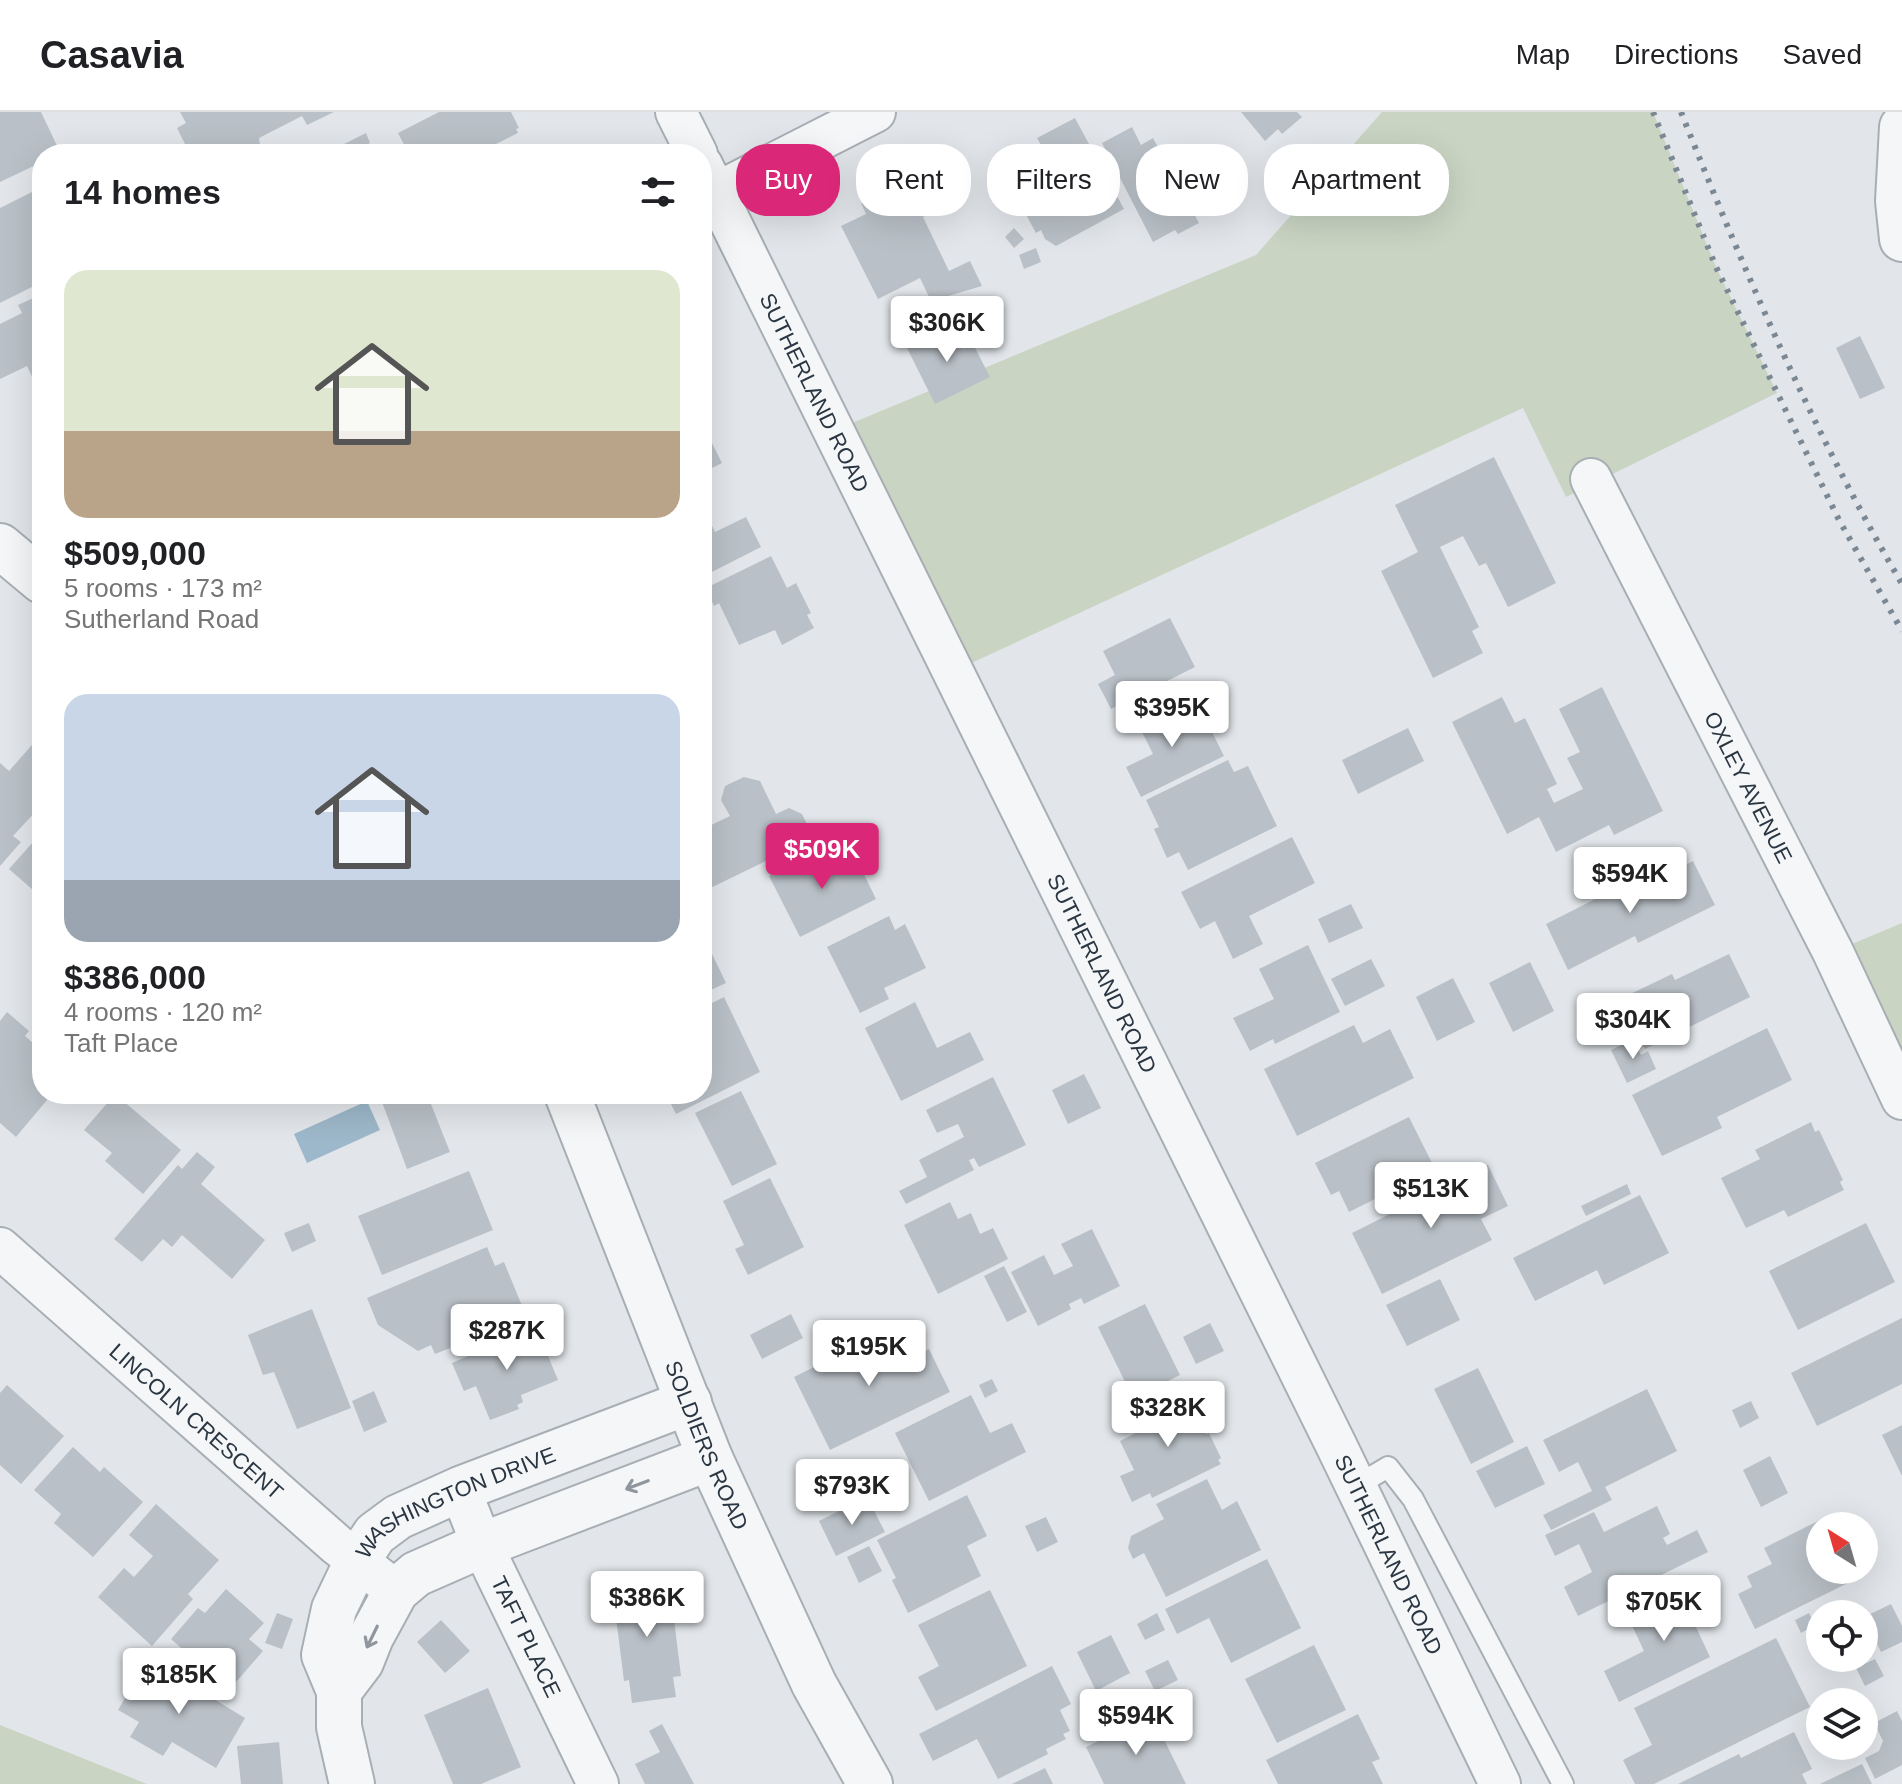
<!DOCTYPE html>
<meta charset="utf-8">
<style>
:root{--surface:#fff;--page:#f6f6f6;--text:#202124;--muted:#757577;--line:#e0e0e0;--accent:#db2777}
body{margin:0;font-family:Arial,sans-serif;background:var(--page);color:var(--text);height:100vh;display:flex;flex-direction:column;font-size:30px;white-space:nowrap}
*{box-sizing:border-box;margin:0}
p{font-size:26px;color:var(--muted)}
.icon{flex:none;width:44px;height:44px;fill:none;stroke:currentColor;stroke-width:2;stroke-linecap:round;stroke-linejoin:round}
.map{position:relative;flex:1;overflow:hidden}
.panel{position:absolute;left:32px;top:32px;width:680px;height:960px;display:flex;flex-direction:column;background:var(--surface);border-radius:32px;box-shadow:0 8px 32px #0002}
.panel>*{flex:none}
.banner{position:absolute;left:736px;top:32px;width:760px;height:72px;display:flex;gap:16px}
.needle{width:52px;rotate:323deg}
.tools{position:absolute;left:1806px;top:1400px;display:grid;gap:16px}
.tools a{display:grid;place-items:center;width:72px;height:72px;border-radius:50%;background:var(--surface);box-shadow:0 8px 32px #0002;font-size:40px}
.price{position:absolute;translate:-50% -68px;padding:0 18px;border-radius:8px;background:#fff;color:#222;font-size:26px;line-height:52px;filter:drop-shadow(0 2px 4px #0008)}
.price::after{content:'';position:absolute;left:50%;top:48px;width:24px;height:18px;margin-left:-12px;background:inherit;clip-path:polygon(0 0,100% 0,50% 100%)}
.price.selected{background:var(--accent);color:#fff}
ul{padding:0;list-style:none}
li{display:grid;align-content:center;gap:16px;height:424px;padding:0 32px}
li span{display:grid;place-items:center;height:248px;border-radius:24px;color:#555}
li>.icon{margin-inline-start:auto}
span .icon{width:144px;height:144px;fill:#fffc;stroke-width:1}
li b{font-size:34px}
h2{display:flex;justify-content:space-between;align-items:center;height:96px;padding:0 32px;font-size:34px}
.pill{padding:0 28px;border-radius:32px;background:var(--surface);box-shadow:0 8px 32px #0002;font-size:28px;line-height:72px}
.pill.selected{background:var(--accent);color:#fff}
header{display:flex;align-items:center;gap:48px;box-sizing:border-box;height:112px;padding:0 40px;background:var(--surface);border-bottom:2px solid var(--line)}
header strong{font-size:38px}
nav{display:flex;gap:44px;margin-inline-start:auto;font-size:28px}
.map>svg:first-child{display:block}
.green{fill:#c9d4c3}
.water{fill:#9db8ca}
.building{fill:#b9c0c7}
.lines{fill:none;stroke-linecap:round;stroke-linejoin:round}
.service-casing{stroke:#a7aeb4;stroke-width:24}
.minor-casing{stroke:#a7aeb4;stroke-width:44}
.tertiary-casing{stroke:#a7aeb4;stroke-width:48}
.service{stroke:#f5f6f8;stroke-width:20}
.minor{stroke:#f5f6f8;stroke-width:40}
.tertiary{stroke:#f5f6f8;stroke-width:44}
.rail{stroke:#7b8894;stroke-width:6;stroke-dasharray:4 8;stroke-linecap:butt}
.oneway{stroke:#90969d}
.labels{text-anchor:middle;stroke-width:7;stroke-linejoin:round;paint-order:stroke}
.street-label{font-size:22px;fill:#2a3642;stroke:#f2f5f8}
</style>
<header>
<strong>Casavia</strong>
<nav><a>Map</a><a>Directions</a><a>Saved</a></nav>
</header>
<div class="map">
<svg width="1902" height="1672" viewBox="0 0 1902 1672">
<rect width="100%" height="100%" fill="#e2e6ea"/>
<path class="green" d="M1382 0H1653L1716 155 1777 281 1566 385 1523 296 954 559 833 319 1256 143Z
M1902 811V987L1833 840Z
M0 1613 147 1672H0Z"/>
<path class="water" d="M367 989 380 1018 307 1051 294 1022Z"/>
<path class="building" d="M0 0H41L60 40 42 42V50L0 70Z
M180 0H334L307 13 302 4 259 26 260 33 255 42H190L177 16 186 11Z
M439 0H511L519 16 516 17 518 21 476 42H409L398 21Z
M1241 0H1297L1302 5 1282 22 1278 17 1265 29Z
M1075 6 1124 97 1056 134 1045 127 1041 118 1036 121 1007 68 1048 46 1037 26Z
M1132 15 1141 33 1153 26 1199 111 1178 122 1175 118 1153 130 1102 31Z
M366 21 370 31 348 42H341L338 35Z
M936 60 952 91 923 105 949 159 970 149 982 174 931 189 920 166 878 187 841 114 866 102 861 91 886 79 891 89 905 82 902 77Z
M42 75V170L0 191V96Z
M1014 116 1024 127 1014 136 1005 125Z
M1036 136 1041 150 1024 157 1019 143Z
M42 182V267L35 271 27 254 0 267V212L22 201 18 193Z
M951 212 964 237 973 232 990 265 935 292 906 234Z
M1860 224 1885 276 1860 287 1836 236Z
M702 311 722 351 702 361Z
M1494 345 1556 471 1508 495 1486 451 1479 454 1463 424 1440 435 1479 515 1472 519 1483 541 1433 566 1381 459 1418 440 1395 393Z
M702 393 715 420 746 405 761 435 702 465Z
M771 444 787 476 796 471 811 501 807 503 814 516 782 533 775 518 739 533 719 491 714 494 706 476Z
M1170 506 1195 555 1111 597 1098 572 1115 563 1103 539Z
M1602 575 1663 699 1614 723 1609 713 1556 740 1539 705 1507 722 1452 610 1502 585 1515 611 1525 606 1557 672 1547 677 1554 691 1583 677 1567 646 1580 640 1559 597Z
M1178 588 1195 621 1209 614 1224 644 1141 685 1126 655 1153 642 1136 608Z
M1408 616 1424 649 1358 682 1342 648Z
M39 625 42 627V700L38 697 13 724 21 730 0 754V651L9 659Z
M1228 648 1234 660 1248 654 1277 714 1188 758 1179 740 1167 746 1154 717 1159 715 1146 688Z
M744 665 760 669 776 702 789 696 802 702 808 714 805 730 702 780V711L705 716 730 704 721 688 725 674Z
M42 720V786L9 757Z
M1292 725 1315 771 1249 804 1263 832 1233 847 1215 809 1200 817 1181 780Z
M851 736 876 787 800 825 769 764 807 745 812 756Z
M1693 749 1715 793 1638 831 1635 824 1568 858 1546 812 1617 776 1622 785Z
M1351 792 1363 816 1329 831 1318 807Z
M889 804 895 818 905 812 926 856 884 876 889 887 860 901 827 835Z
M702 821 726 871 702 882Z
M1308 833 1340 900 1275 932 1273 927 1250 939 1233 906 1274 887 1259 857Z
M1729 842 1750 885 1645 937 1620 887 1672 862 1675 868Z
M1371 847 1385 874 1345 894 1331 867Z
M1530 850 1554 899 1513 920 1489 871Z
M1453 866 1475 910 1437 929 1416 885Z
M724 885 760 960 676 1002 666 982H702V896Z
M915 890 937 936 970 920 984 948 901 989 865 916Z
M7 900 29 919 25 924 42 939V982H52L16 1025 0 1011V909Z
M1354 913 1363 931 1390 917 1414 966 1297 1024 1264 957Z
M1767 916 1792 968 1717 1005 1722 1016 1662 1044 1632 983Z
M1633 927 1641 943 1648 939 1656 957 1627 971 1611 938Z
M1084 962 1101 996 1068 1012 1052 978Z
M993 965 1026 1033 979 1055 974 1046 969 1048 974 1058 906 1092 899 1079 927 1065 919 1048 964 1025 958 1012 937 1021 926 998Z
M741 979 777 1052 732 1074 695 1001Z
M115 982 181 1038 143 1082 105 1049 112 1041 84 1018Z
M379 982H427L450 1040 407 1057Z
M1409 1005 1435 1057 1349 1100 1339 1079 1331 1083 1315 1051Z
M1811 1010 1815 1020 1819 1018 1843 1068 1840 1070 1844 1078 1788 1105 1784 1098 1746 1116 1721 1066 1760 1047 1755 1038Z
M197 1040 215 1055 201 1072 265 1128 232 1167 182 1123 172 1135 163 1127 142 1150 114 1127 178 1053 182 1057Z
M1488 1053 1508 1094 1481 1107 1492 1128 1382 1182 1352 1121Z
M469 1059 493 1118 382 1163 358 1104Z
M770 1066 804 1135 748 1163 735 1137 744 1133 723 1089Z
M1627 1072 1631 1082 1586 1104 1581 1094Z
M1640 1083 1669 1141 1604 1173 1597 1158 1535 1189 1513 1146Z
M950 1090 958 1107 971 1101 980 1122 993 1116 1008 1147 938 1182 904 1113Z
M309 1111 316 1129 292 1140 284 1121Z
M1866 1111 1895 1170 1798 1218 1769 1159Z
M1092 1117 1120 1174 1084 1192 1081 1186 1069 1192 1071 1197 1038 1214 1011 1160 1044 1143 1054 1163 1073 1154 1061 1132Z
M487 1135 495 1154 504 1150 527 1206 435 1242 431 1233 418 1239 378 1213 367 1186Z
M1004 1154 1027 1200 1007 1210 984 1164Z
M1440 1167 1460 1208 1407 1234 1386 1193Z
M1145 1192 1180 1263 1133 1286 1098 1215Z
M312 1197 351 1296 297 1317 274 1260 263 1263 248 1223Z
M791 1202 803 1226 762 1247 750 1223Z
M1902 1206V1272L1817 1314 1791 1261Z
M1210 1211 1224 1239 1196 1252 1183 1225Z
M536 1215 558 1268 521 1283 523 1290 517 1293 519 1297 490 1308 476 1274 464 1279 452 1251Z
M891 1217 906 1248 929 1237 950 1280 830 1338 794 1265Z
M1478 1256 1514 1330 1471 1352 1434 1277Z
M992 1267 998 1279 985 1286 979 1273Z
M7 1273 64 1324 21 1372 0 1353V1281Z
M1647 1277 1677 1339 1605 1375 1612 1388 1551 1418 1543 1403 1592 1379 1578 1350 1559 1360 1543 1328Z
M1184 1278 1206 1322 1209 1321 1221 1346 1218 1348 1221 1352 1152 1386 1150 1381 1132 1390 1120 1364 1134 1358 1120 1329 1151 1313 1144 1298Z
M374 1279 387 1310 364 1320 352 1289Z
M971 1283 990 1321 1012 1311 1026 1340 929 1389 895 1321Z
M1751 1289 1759 1306 1740 1316 1732 1298Z
M1902 1313V1364L1882 1323Z
M1527 1334 1545 1372 1495 1396 1476 1359Z
M73 1335 100 1360 104 1355 143 1390 93 1445 54 1411 61 1402 34 1378Z
M1770 1344 1788 1381 1761 1395 1743 1358Z
M1207 1367 1222 1398 1237 1389 1261 1438 1166 1485 1144 1441 1133 1447 1128 1436 1131 1424 1164 1407 1156 1392Z
M967 1383 987 1424 967 1434 981 1464 908 1501 892 1468 896 1466 877 1428Z
M867 1385 885 1420 836 1444 819 1409Z
M156 1392 219 1448 188 1482 193 1487 152 1534 98 1485 124 1456 134 1465 153 1444 129 1423Z
M1657 1394 1670 1422 1663 1426 1667 1433 1697 1418 1708 1440 1578 1504 1564 1475 1592 1460 1579 1432 1555 1444 1545 1423 1594 1400 1604 1420Z
M1046 1405 1058 1430 1037 1440 1025 1414Z
M1822 1407 1825 1414H1820V1458H1847L1852 1469 1755 1517 1738 1482 1752 1475 1747 1464 1772 1452 1764 1436Z
M869 1434 882 1459 859 1471 847 1445Z
M1267 1447 1301 1516 1231 1551 1209 1506 1177 1522 1165 1497Z
M669 1467 681 1564 673 1565 676 1585 632 1591 629 1568 624 1569 612 1474Z
M1699 1471 1715 1503 1695 1513 1710 1545 1619 1590 1604 1559 1644 1539 1628 1505Z
M226 1477 264 1511 249 1527 263 1539 229 1578 171 1527 198 1496 205 1501Z
M990 1478 1027 1554 936 1599 918 1565 939 1554 918 1513Z
M1891 1492 1902 1514V1530L1881 1540 1864 1505Z
M277 1501 293 1507 282 1537 265 1531Z
M1157 1501 1165 1518 1145 1528 1137 1512Z
M1809 1501 1815 1513 1801 1521 1795 1508Z
M441 1508 470 1539 445 1561 417 1530Z
M1111 1523 1130 1561 1096 1579 1077 1540Z
M1776 1526 1810 1595 1654 1672H1635L1623 1648 1652 1633 1634 1596Z
M1314 1533 1346 1598 1277 1631 1245 1567Z
M148 1547 245 1606 216 1656 172 1630 163 1644 130 1625 139 1610 118 1598Z
M1875 1547 1884 1564 1865 1574 1856 1556Z
M1168 1548 1178 1568 1155 1579 1145 1559Z
M1052 1554 1071 1592 1060 1598 1070 1619 1063 1622 1066 1627 1046 1637 1048 1642 998 1667 977 1627 933 1649 919 1622Z
M488 1576 521 1655 481 1672H453L424 1603Z
M1897 1599 1902 1609V1653L1875 1667 1865 1646 1879 1639 1883 1629 1874 1611Z
M1358 1602 1380 1647 1372 1650 1383 1672H1278L1266 1648Z
M1152 1603 1186 1672H1104L1086 1635Z
M662 1612 694 1672H645L635 1652 660 1640 649 1619Z
M1794 1620 1812 1657 1802 1662 1807 1672H1678L1739 1642 1741 1646Z
M279 1630 283 1672H241L237 1634Z
M1862 1652 1872 1672H1820Z
M1045 1656 1053 1672H1012Z"/>
<g class="lines">
<defs>
<path id="service" d="M1356 1374 1388 1355 1413 1387 1563 1672"/>
<g id="minor">
<path d="M676 0 697 42"/>
<path id="s1" d="M702 53 1337 1335 1500 1672"/>
<path d="M716 81 875 0"/>
<path id="s2" d="M1591 367 1833 840 1902 987"/>
<path id="s3" d="M0 1136 337 1433 396 1479"/>
<path id="s4" d="M460 1377 482 1433 598 1672"/>
</g>
<g id="tertiary">
<path d="M1902 15 1898 89 1902 127"/>
<path d="M0 434 42 469"/>
<path id="s5" d="M567 982 710 1346 814 1572 870 1672"/>
<path d="M339 1579 361 1550 371 1525 396 1479 416 1462 482 1433 710 1346"/>
<path id="s6" d="M352 1672 339 1615V1579L324 1543 334 1497 357 1449 375 1422 398 1405 460 1377 689 1290"/>
</g>
</defs>
<use href="#service" class="service-casing"/>
<use href="#minor" class="minor-casing"/>
<use href="#tertiary" class="tertiary-casing"/>
<use href="#service" class="service"/>
<use href="#minor" class="minor"/>
<use href="#tertiary" class="tertiary"/>
<path class="rail" d="M1653 0 1716 155 1839 408 1902 519
M1681 0C1745 161 1814 322 1902 472"/>
</g>
<defs><path id="oneway-shaft" d="M-6 0H5M1.5-3L5.5 0L1.5 3" fill="none" stroke-width="1.6" stroke-linecap="round" stroke-linejoin="round" transform="scale(2)"/></defs>
<g class="oneway">
<use href="#oneway-shaft" transform="translate(637 1373) rotate(159)"/>
<use href="#oneway-shaft" transform="translate(372 1525) rotate(116)"/>
</g>
<g class="labels">
<g class="street-label">
<text dy="8" stroke="none"><textPath href="#s1" startOffset="254">SUTHERLAND ROAD</textPath></text>
<text dy="8" stroke="none"><textPath href="#s2" startOffset="346">OXLEY AVENUE</textPath></text>
<text dy="8" stroke="none"><textPath href="#s1" startOffset="902">SUTHERLAND ROAD</textPath></text>
<text dy="8" stroke="none"><textPath href="#s3" startOffset="262">LINCOLN CRESCENT</textPath></text>
<text dy="8" stroke="none"><textPath href="#s5" startOffset="378">SOLDIERS ROAD</textPath></text>
<text dy="8" stroke="none"><textPath href="#s6" startOffset="352">WASHINGTON DRIVE</textPath></text>
<text dy="8" stroke="none"><textPath href="#s1" startOffset="1550">SUTHERLAND ROAD</textPath></text>
<text dy="8" stroke="none"><textPath href="#s4" startOffset="162">TAFT PLACE</textPath></text>
</g>
</g>
</svg>
<div class="tools">
<a><svg class="needle" viewBox="-14 -14 28 28"><path d="M0-13l5 13h-10z" fill="#e53935"/><path d="M0 13l5-13h-10z" fill="#757577"/></svg></a>
<a><svg class="icon" aria-label="locate" viewBox="0 0 24 24"><circle cx="12" cy="12" r="6"/><path d="M12 2v4M12 18v4M2 12h4M18 12h4"/></svg></a>
<a><svg class="icon" aria-label="layers" viewBox="0 0 24 24"><path d="M12 4l9 5-9 5-9-5zM3 14l9 5 9-5"/></svg></a>
</div>
<b class="price" style="left:947px;top:252px">$306K</b>
<b class="price" style="left:1172px;top:637px">$395K</b>
<b class="price selected" style="left:822px;top:779px">$509K</b>
<b class="price" style="left:1630px;top:803px">$594K</b>
<b class="price" style="left:1633px;top:949px">$304K</b>
<b class="price" style="left:1431px;top:1118px">$513K</b>
<b class="price" style="left:507px;top:1260px">$287K</b>
<b class="price" style="left:869px;top:1276px">$195K</b>
<b class="price" style="left:1168px;top:1337px">$328K</b>
<b class="price" style="left:852px;top:1415px">$793K</b>
<b class="price" style="left:647px;top:1527px">$386K</b>
<b class="price" style="left:1664px;top:1531px">$705K</b>
<b class="price" style="left:179px;top:1604px">$185K</b>
<b class="price" style="left:1136px;top:1645px">$594K</b>
<div class="banner">
<a class="pill selected">Buy</a>
<a class="pill">Rent</a>
<a class="pill">Filters</a>
<a class="pill">New</a>
<a class="pill">Apartment</a>
</div>
<section class="panel">
<h2>14 homes<svg class="icon" aria-label="filters" viewBox="0 0 24 24"><path d="M4 7h16M4 17h16"/><circle cx="9" cy="7" r="2"/><circle cx="15" cy="17" r="2"/></svg></h2>
<ul>
<li><span style="background:linear-gradient(#dfe7d0 65%,#b9a48a 0)"><svg class="icon" aria-label="home" viewBox="0 0 24 24"><path d="M3 11l9-7 9 7M6 9v11h12V9"/></svg></span><div><b>$509,000</b><p>5 rooms · 173 m²</p><p>Sutherland Road</p></div></li>
<li><span style="background:linear-gradient(#c9d6e8 75%,#9aa5b1 0)"><svg class="icon" aria-label="home" viewBox="0 0 24 24"><path d="M3 11l9-7 9 7M6 9v11h12V9"/></svg></span><div><b>$386,000</b><p>4 rooms · 120 m²</p><p>Taft Place</p></div></li>
</ul>
</section>
</div>
